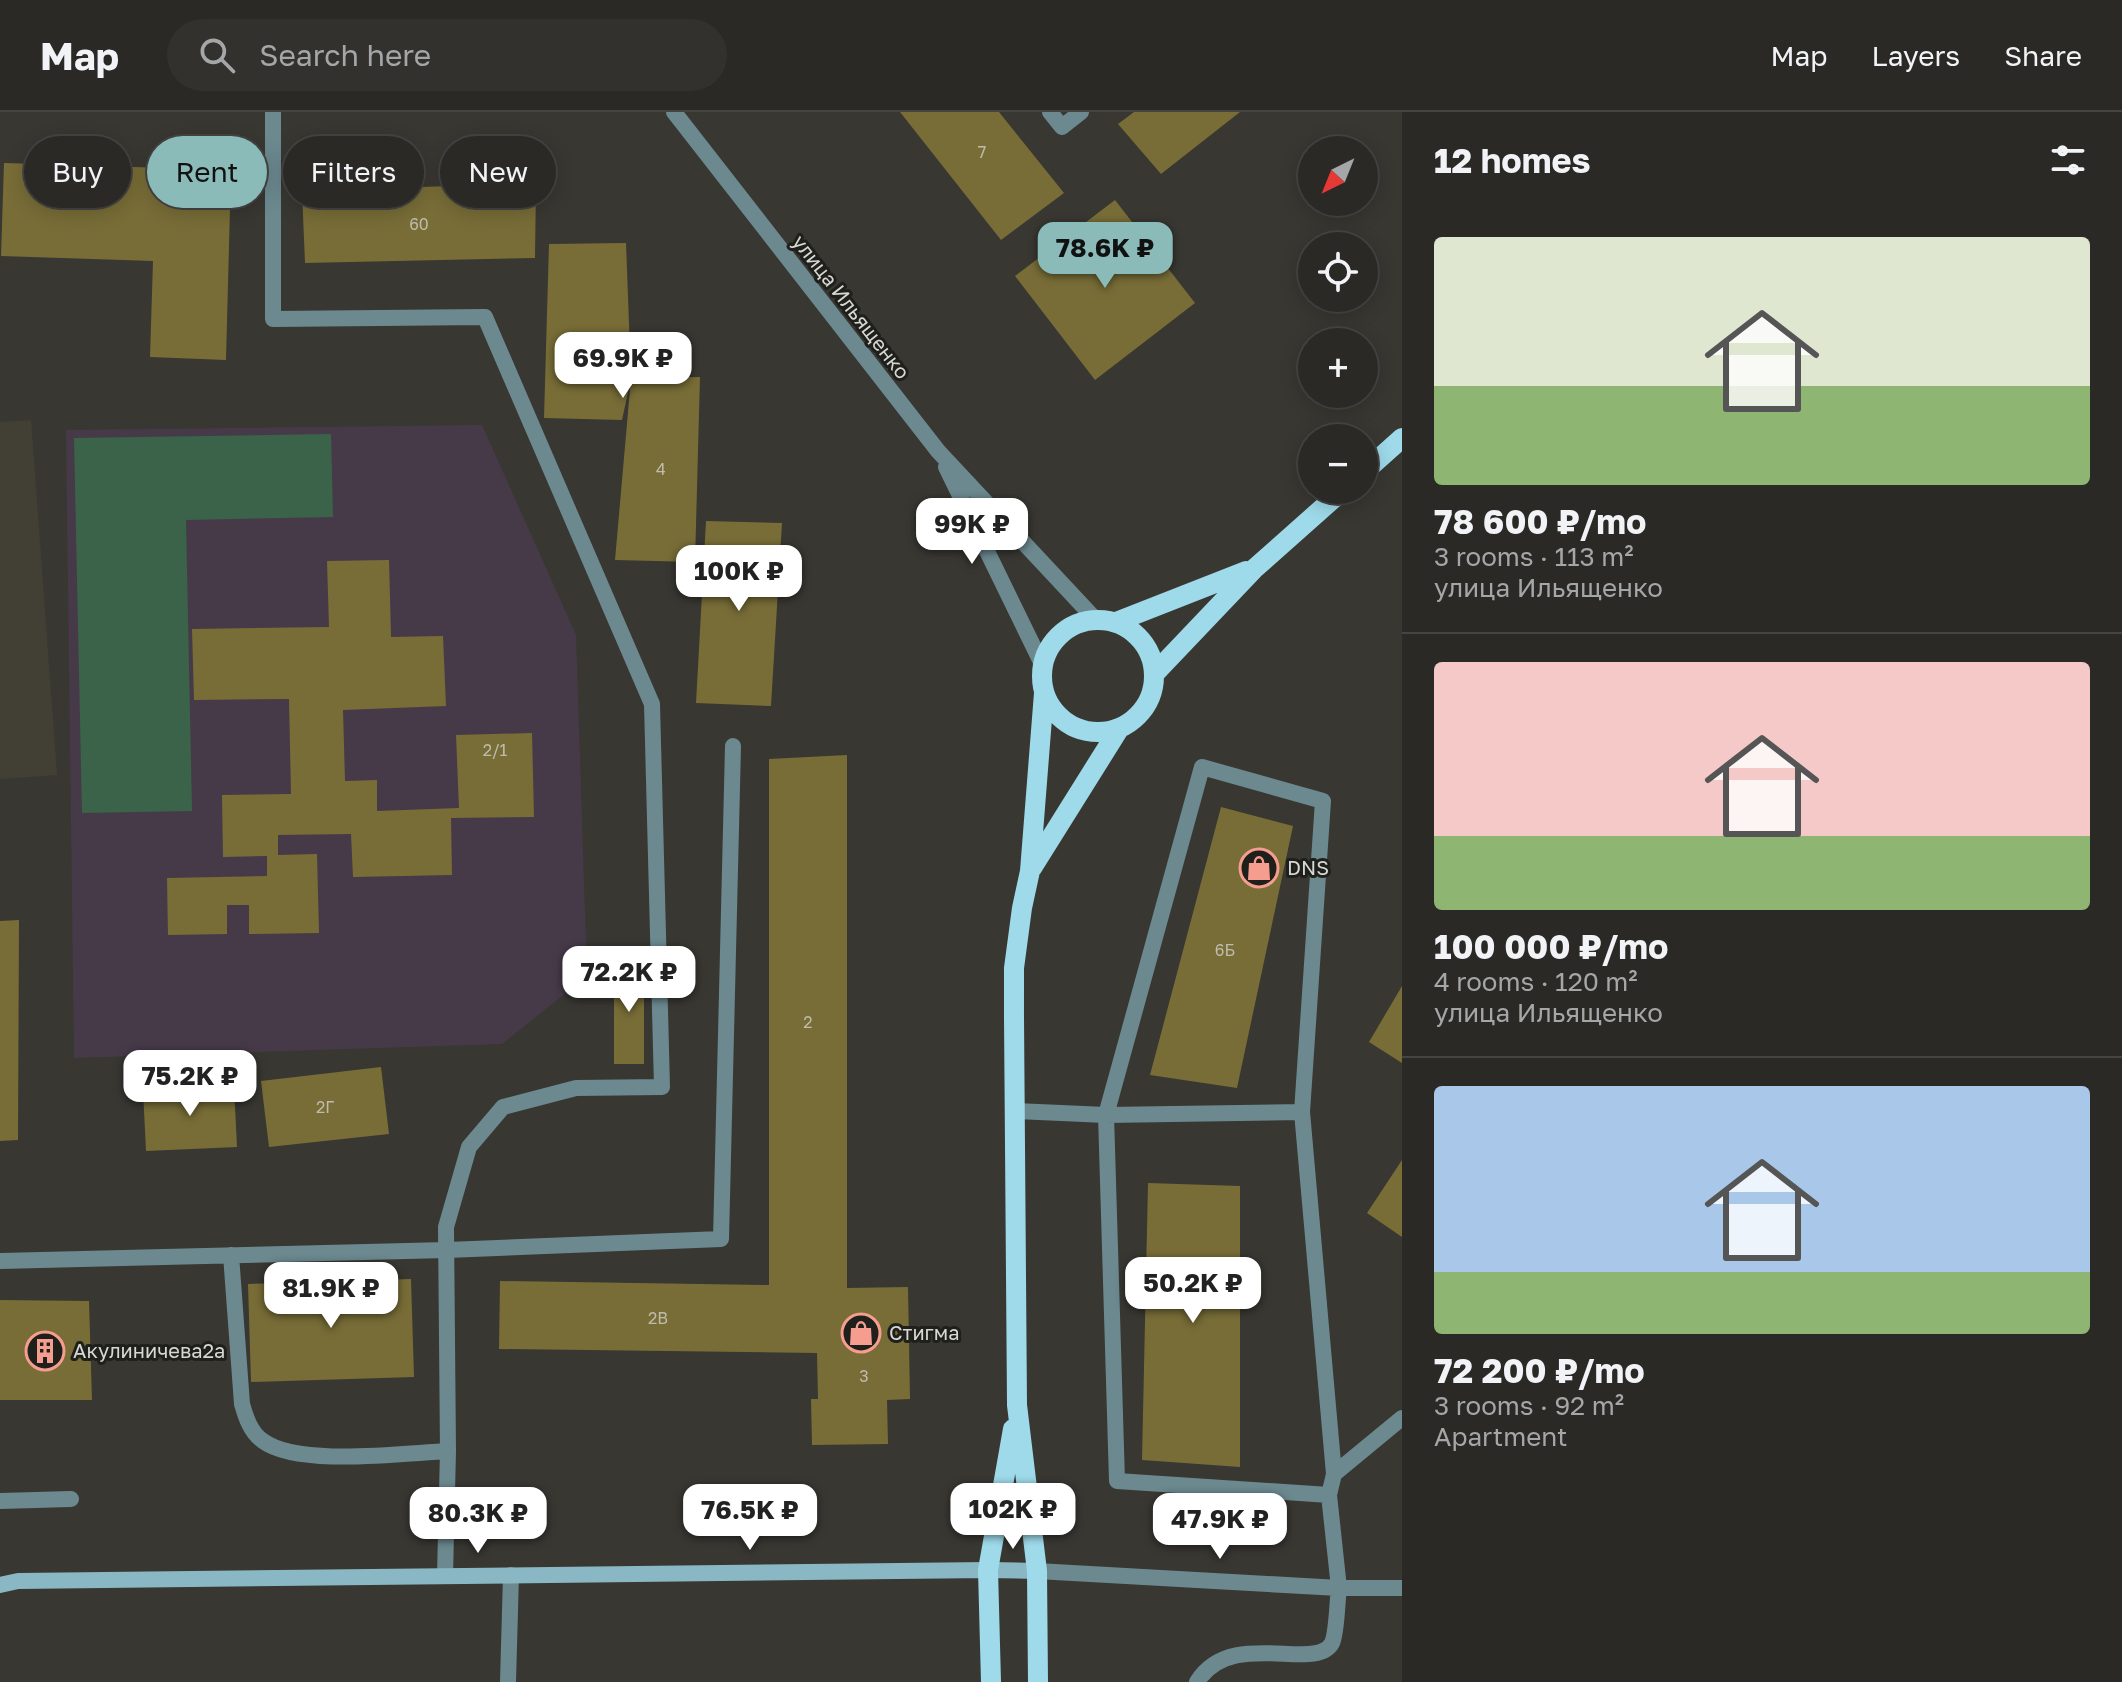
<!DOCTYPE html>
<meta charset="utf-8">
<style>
:root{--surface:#2a2926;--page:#32312e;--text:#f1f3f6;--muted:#a5a6a7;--line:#464543;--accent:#8bbbb9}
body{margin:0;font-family:"Golos Text",sans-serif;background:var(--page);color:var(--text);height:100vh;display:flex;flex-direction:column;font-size:30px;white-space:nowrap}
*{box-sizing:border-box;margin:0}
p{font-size:26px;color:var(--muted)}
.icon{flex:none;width:44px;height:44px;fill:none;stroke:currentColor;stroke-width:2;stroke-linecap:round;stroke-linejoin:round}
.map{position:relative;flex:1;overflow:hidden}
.drawer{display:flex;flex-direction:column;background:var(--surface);width:720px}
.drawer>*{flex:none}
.banner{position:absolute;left:24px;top:24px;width:760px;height:72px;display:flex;gap:16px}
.needle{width:52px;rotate:223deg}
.tools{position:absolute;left:1298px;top:24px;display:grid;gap:16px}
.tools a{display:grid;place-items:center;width:80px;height:80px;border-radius:50%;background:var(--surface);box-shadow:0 4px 20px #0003,0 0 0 2px var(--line);font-size:40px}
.price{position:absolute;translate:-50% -68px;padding:0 18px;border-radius:16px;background:#fff;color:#222;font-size:26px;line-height:52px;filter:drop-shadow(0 2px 4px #0008)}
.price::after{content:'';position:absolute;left:50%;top:48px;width:24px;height:18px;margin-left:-12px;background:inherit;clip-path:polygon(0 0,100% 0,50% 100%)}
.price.on{background:var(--accent);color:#111}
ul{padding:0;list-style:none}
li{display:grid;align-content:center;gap:16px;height:424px;padding:0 32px}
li+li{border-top:2px solid var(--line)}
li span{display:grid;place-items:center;height:248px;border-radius:8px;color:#555}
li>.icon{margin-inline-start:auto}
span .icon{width:144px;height:144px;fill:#fffc;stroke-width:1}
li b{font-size:34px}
h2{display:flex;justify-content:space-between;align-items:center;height:96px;padding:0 32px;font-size:34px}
.tag{padding:0 28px;border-radius:36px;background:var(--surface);box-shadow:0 4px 20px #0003,0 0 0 2px var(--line);font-size:28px;line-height:72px}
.tag.on{background:var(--accent);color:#111}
header{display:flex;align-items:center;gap:48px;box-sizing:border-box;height:112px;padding:0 40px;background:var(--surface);border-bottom:2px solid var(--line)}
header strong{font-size:38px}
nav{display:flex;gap:44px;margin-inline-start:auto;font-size:28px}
.search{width:560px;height:72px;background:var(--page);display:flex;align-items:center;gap:20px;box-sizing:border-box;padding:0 28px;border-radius:44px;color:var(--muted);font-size:30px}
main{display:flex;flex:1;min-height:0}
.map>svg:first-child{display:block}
.built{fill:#424035}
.education{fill:#463a49}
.green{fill:#3b6349}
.building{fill:#786d37}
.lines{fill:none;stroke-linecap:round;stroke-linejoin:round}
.lane{stroke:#6c8990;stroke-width:16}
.street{stroke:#6c8990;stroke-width:16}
.secondary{stroke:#89b7c3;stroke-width:16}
.primary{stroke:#9edaea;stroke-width:20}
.labels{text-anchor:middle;stroke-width:6;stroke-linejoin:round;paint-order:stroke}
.number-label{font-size:16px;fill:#bfbcad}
.street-label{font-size:20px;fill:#d7d7d4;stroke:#1f1f1c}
.poi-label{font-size:20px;fill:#d7d7d4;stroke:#1f1f1c;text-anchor:start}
</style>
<header>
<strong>Map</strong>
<div class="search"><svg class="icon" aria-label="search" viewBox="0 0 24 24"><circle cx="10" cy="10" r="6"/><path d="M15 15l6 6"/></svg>Search here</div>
<nav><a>Map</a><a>Layers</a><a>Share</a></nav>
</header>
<main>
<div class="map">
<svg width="1402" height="1570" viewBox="0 0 1402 1570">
<rect width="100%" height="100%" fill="#383732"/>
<path class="built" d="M31 308 57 663 0 667V310Z"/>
<path class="education" d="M482 313 576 523 587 864 502 932 74 946 66 318Z"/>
<path class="green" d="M331 322 333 405 186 408 192 699 82 701 74 326Z"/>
<path class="building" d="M900 0H999L1064 81 1001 128Z
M1134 0H1240L1161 62 1118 12Z
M4 51 231 58 226 248 150 245 153 149 1 144Z
M536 71 535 146 305 151 302 79Z
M1115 88 1195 191 1095 268 1015 164Z
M626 131 631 266 700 265 695 450 615 448 631 266 622 308 544 306 549 132Z
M706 409 782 411 771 594 696 591Z
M389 448 391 525 443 524 446 594 343 598 345 669 377 668V699L459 696 456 623 532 621 534 705 451 706 452 763 353 765 351 722 278 723V743L317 742 319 821 249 822V793H227V822L168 823 167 766 267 764V744L223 745 222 683 291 682 289 587 194 588 192 517 329 515 327 449Z
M847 643V1176L908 1175 910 1287 887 1288 888 1332 812 1333 811 1287H818L817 1241 499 1237 500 1169 769 1173V647Z
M1221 695 1293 714 1237 976 1150 963Z
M19 808 18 1028 0 1029V809Z
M614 852 644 853V952H614Z
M1402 874V951L1369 930Z
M381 955 389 1022 269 1035 261 969Z
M234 974 237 1035 146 1039 143 978Z
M1402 1048V1125L1367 1101Z
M1148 1071 1240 1074V1355L1142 1348Z
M411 1167 414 1265 251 1270 248 1172Z
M0 1188 89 1189 92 1288H0Z"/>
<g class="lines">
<path class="lane" d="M273 0V207L485 205 652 592 662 975 576 976 503 995 469 1035 446 1115 448 1339 445 1464
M1050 0 1062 15 1081 0
M1014 999 1106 1003 1302 1000 1323 689 1202 655 1106 1003 1117 1369 1329 1383
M1302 1000 1334 1362
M231 1143 242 1292C246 1306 251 1321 263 1329 298 1355 403 1341 448 1339
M0 1149 447 1138 721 1127 733 634
M0 1389 71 1387
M1339 1476 1329 1383 1334 1362 1402 1306
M508 1570 511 1463"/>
<path class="street" d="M674 0 938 339 1095 507
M946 355 1042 552
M1037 1459 1339 1476H1402
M1197 1570C1231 1515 1316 1561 1332 1531 1337 1520 1337 1490 1339 1476"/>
<path class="secondary" d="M0 1473 18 1469 988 1458 1037 1459"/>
<path class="primary" d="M1364 360 1402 326
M1042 564a56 56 0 1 1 112 0a56 56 0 1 1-112 0Z
M1116 510 1246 459
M1155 561 1254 457 1343 378
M1032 756 1119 617
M991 1570 988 1458 1013 1317
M1038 1570 1037 1459 1017 1293 1014 905V856L1022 796 1030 759 1044 581"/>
</g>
<defs>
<symbol id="shop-ring" viewBox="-11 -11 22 22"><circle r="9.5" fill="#1f1f1c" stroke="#f59d8e" stroke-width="1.5"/><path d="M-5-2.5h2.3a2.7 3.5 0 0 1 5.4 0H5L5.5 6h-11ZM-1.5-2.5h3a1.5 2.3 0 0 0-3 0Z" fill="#f59d8e"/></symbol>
<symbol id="building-ring" viewBox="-11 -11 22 22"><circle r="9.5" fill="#1f1f1c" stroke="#f59d8e" stroke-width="1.5"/><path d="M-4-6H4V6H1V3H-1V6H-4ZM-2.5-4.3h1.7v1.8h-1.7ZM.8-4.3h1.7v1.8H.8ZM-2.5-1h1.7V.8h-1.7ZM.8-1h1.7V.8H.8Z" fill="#f59d8e"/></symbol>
</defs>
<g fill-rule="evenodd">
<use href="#shop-ring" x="1237" y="734" width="44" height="44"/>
<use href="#shop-ring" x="839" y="1199" width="44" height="44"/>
<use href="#building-ring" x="23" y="1217" width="44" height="44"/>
</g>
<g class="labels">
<g class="number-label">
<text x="982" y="46">7</text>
<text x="419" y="118">60</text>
<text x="661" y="363">4</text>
<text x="495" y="644">2/1</text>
<text x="1225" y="844">6Б</text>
<text x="808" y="916">2</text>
<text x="325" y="1001">2Г</text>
<text x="658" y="1212">2В</text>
<text x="864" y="1270">3</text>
</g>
<g class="street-label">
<text transform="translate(851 195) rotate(52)" y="7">улица Ильященко</text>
</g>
<g class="poi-label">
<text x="1287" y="763">DNS</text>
<text x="889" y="1228">Стигма</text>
<text x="73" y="1246">Акулиничева2а</text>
</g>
</g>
</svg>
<div class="tools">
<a><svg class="needle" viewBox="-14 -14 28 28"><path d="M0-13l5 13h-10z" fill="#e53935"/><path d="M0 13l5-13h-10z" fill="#a5a6a7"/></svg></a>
<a><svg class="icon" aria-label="locate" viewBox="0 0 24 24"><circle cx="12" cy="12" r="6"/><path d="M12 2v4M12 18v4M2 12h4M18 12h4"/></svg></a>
<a>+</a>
<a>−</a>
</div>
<b class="price on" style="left:1105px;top:178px">78.6K ₽</b>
<b class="price" style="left:623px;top:288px">69.9K ₽</b>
<b class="price" style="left:972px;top:454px">99K ₽</b>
<b class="price" style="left:739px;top:501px">100K ₽</b>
<b class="price" style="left:629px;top:902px">72.2K ₽</b>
<b class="price" style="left:190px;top:1006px">75.2K ₽</b>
<b class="price" style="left:1193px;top:1213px">50.2K ₽</b>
<b class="price" style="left:331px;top:1218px">81.9K ₽</b>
<b class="price" style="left:1013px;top:1439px">102K ₽</b>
<b class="price" style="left:750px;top:1440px">76.5K ₽</b>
<b class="price" style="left:478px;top:1443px">80.3K ₽</b>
<b class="price" style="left:1220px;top:1449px">47.9K ₽</b>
<div class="banner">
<a class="tag">Buy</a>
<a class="tag on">Rent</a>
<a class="tag">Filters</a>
<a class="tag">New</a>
</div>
</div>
<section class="drawer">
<h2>12 homes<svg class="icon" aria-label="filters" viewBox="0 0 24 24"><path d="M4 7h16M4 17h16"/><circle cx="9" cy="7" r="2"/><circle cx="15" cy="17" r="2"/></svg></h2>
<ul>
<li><span style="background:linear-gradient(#dfe7d0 60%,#8fb573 0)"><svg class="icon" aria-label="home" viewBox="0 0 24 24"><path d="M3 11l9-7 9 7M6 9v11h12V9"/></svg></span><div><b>78 600 ₽/mo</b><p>3 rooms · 113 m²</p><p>улица Ильященко</p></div></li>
<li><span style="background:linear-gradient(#f6c9c9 70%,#8fb573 0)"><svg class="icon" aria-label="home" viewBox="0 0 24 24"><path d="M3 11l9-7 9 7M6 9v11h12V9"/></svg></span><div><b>100 000 ₽/mo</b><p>4 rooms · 120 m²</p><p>улица Ильященко</p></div></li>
<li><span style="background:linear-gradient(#a9c7e8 75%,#8fb573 0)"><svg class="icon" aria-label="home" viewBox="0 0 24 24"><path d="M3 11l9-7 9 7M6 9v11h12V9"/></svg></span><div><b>72 200 ₽/mo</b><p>3 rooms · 92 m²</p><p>Apartment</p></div></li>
</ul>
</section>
</main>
